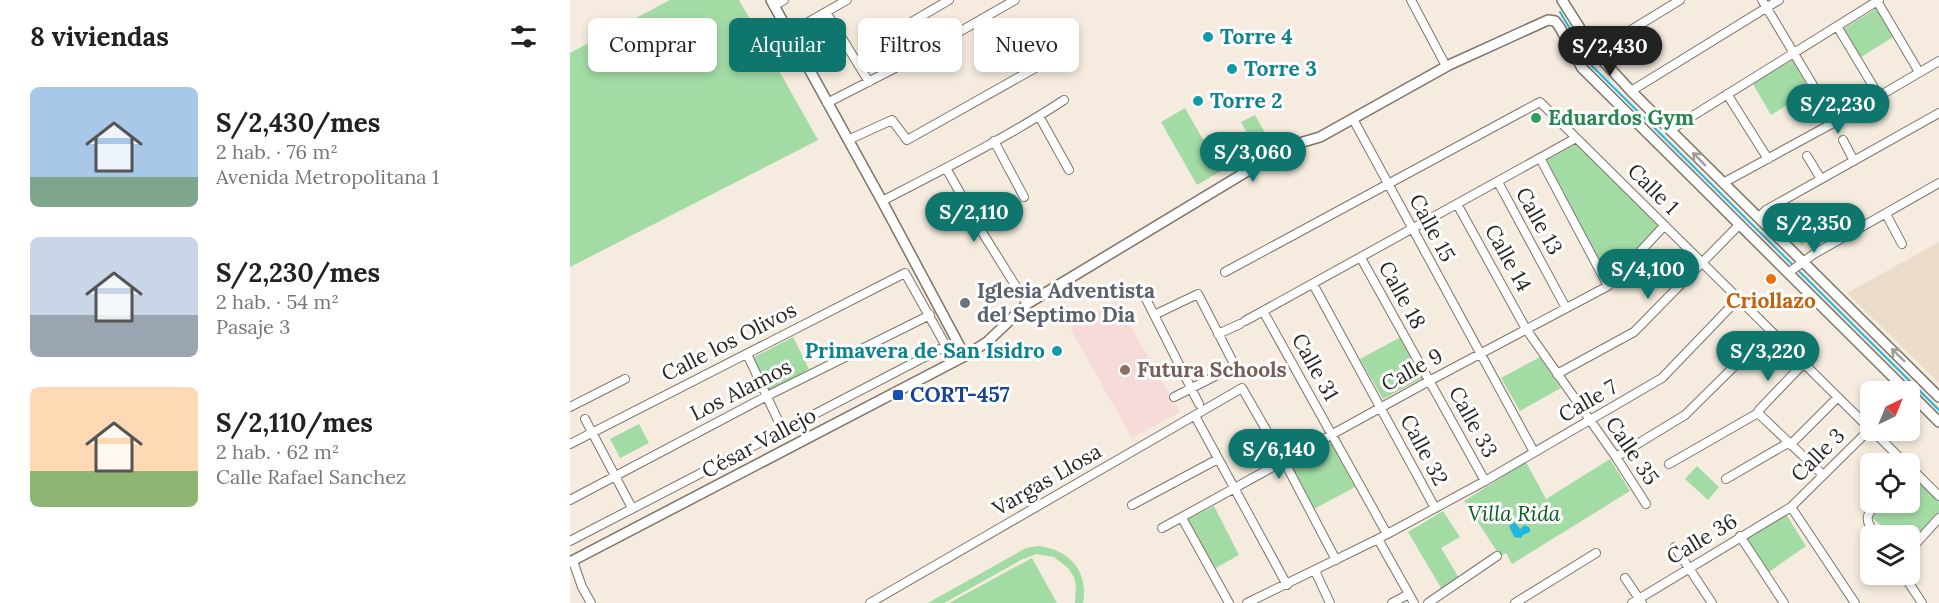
<!DOCTYPE html>
<html lang="es">
<meta charset="utf-8">
<style>
:root{--surface:#fff;--page:#f6f6f6;--text:#222;--muted:#767676;--accent:#0f766e}
body{margin:0;font-family:Lora,serif;background:var(--page);color:var(--text);height:100vh;display:flex;flex-direction:column;font-size:22px;white-space:nowrap}
*{box-sizing:border-box;margin:0}
p{font-size:20px;color:var(--muted)}
.icon{flex:none;width:33px;height:33px;fill:none;stroke:currentColor;stroke-width:2;stroke-linecap:round;stroke-linejoin:round}
.map{position:relative;flex:1;overflow:hidden}
.drawer{display:flex;flex-direction:column;background:var(--surface);width:570px}
.drawer>*{flex:none}
.guide{position:absolute;left:18px;top:18px;width:570px;height:54px;display:flex;gap:12px}
.needle{width:39px;rotate:43deg}
.fabs{position:absolute;left:1290px;top:381px;display:grid;gap:12px}
.fabs a{display:grid;place-items:center;width:60px;height:60px;border-radius:9px;background:var(--surface);box-shadow:0 3px 9px #0003;font-size:30px}
.price{position:absolute;translate:-50% -51px;padding:0 14px;border-radius:21px;background:var(--accent);color:#fff;font-size:20px;line-height:39px;filter:drop-shadow(0 2px 3px #0008)}
.price::after{content:'';position:absolute;left:50%;top:36px;width:18px;height:14px;margin-left:-9px;background:inherit;clip-path:polygon(0 0,100% 0,50% 100%)}
.price.selected{background:#222;color:#fff}
ul{padding:0;list-style:none}
li{display:flex;align-items:center;gap:18px;height:150px;padding:0 30px}
li span{display:grid;place-items:center;flex:none;width:168px;height:120px;border-radius:9px;color:#555}
li>.icon{margin-inline-start:auto}
span .icon{width:72px;height:72px;fill:#fffc;stroke-width:1}
li b{font-size:26px}
h2{display:flex;justify-content:space-between;align-items:center;height:72px;padding:0 30px;font-size:26px}
.tag{padding:0 21px;border-radius:9px;background:var(--surface);box-shadow:0 3px 9px #0003;font-size:21px;line-height:54px}
.tag.selected{background:var(--accent);color:#fff}
main{display:flex;flex:1;min-height:0}
.map>svg:first-child{display:block}
.built{fill:#ecddca}
.education{fill:#f6dbda}
.green{fill:#a3dba5}
.water{fill:#22b7dc}
.lines{fill:none;stroke-linecap:round;stroke-linejoin:round}
.stream{stroke:#22b7dc;stroke-width:2}
.minor-casing{stroke:#7e7469;stroke-width:10}
.tertiary-casing{stroke:#7e7469;stroke-width:12}
.minor{stroke:#fff;stroke-width:8}
.tertiary{stroke:#fff;stroke-width:9}
.oneway{stroke:#a09e9c}
.culture-dot{fill:#0f9aa8;stroke:#fff;stroke-width:2}
.leisure-dot{fill:#2e9e5b;stroke:#fff;stroke-width:2}
.food-dot{fill:#e8710a;stroke:#fff;stroke-width:2}
.worship-dot{fill:#6b7280;stroke:#fff;stroke-width:2}
.education-dot{fill:#8d6e63;stroke:#fff;stroke-width:2}
.transit-dot{fill:#1a4fb4;stroke:#fff;stroke-width:2}
.labels{text-anchor:middle;stroke-width:6;stroke-linejoin:round;paint-order:stroke}
.culture-label{font-size:21px;font-weight:bold;fill:#0d838f;stroke:#fff;text-anchor:start}
.leisure-label{font-size:21px;font-weight:bold;fill:#27864d;stroke:#fff;text-anchor:start}
.street-label{font-size:21px;fill:#2b2823;stroke:#fff}
.worship-label{font-size:21px;font-weight:bold;fill:#5b616d;stroke:#fff;text-anchor:start}
.food-label{font-size:21px;font-weight:bold;fill:#c56008;stroke:#fff}
.education-label{font-size:21px;font-weight:bold;fill:#785e54;stroke:#fff;text-anchor:start}
.transit-label{font-size:21px;font-weight:bold;fill:#164399;stroke:#fff;text-anchor:start}
.park-label{font-size:21px;font-style:italic;fill:#075d1b;stroke:#fff}
</style>
<main>
<section class="drawer">
<h2>8 viviendas<svg class="icon" aria-label="filters" viewBox="0 0 24 24"><path d="M4 7h16M4 17h16"/><circle cx="9" cy="7" r="2"/><circle cx="15" cy="17" r="2"/></svg></h2>
<ul>
<li><span style="background:linear-gradient(#a9c7e8 75%,#7fa58c 0)"><svg class="icon" aria-label="home" viewBox="0 0 24 24"><path d="M3 11l9-7 9 7M6 9v11h12V9"/></svg></span><div><b>S/2,430/mes</b><p>2 hab. · 76 m²</p><p>Avenida Metropolitana 1</p></div></li>
<li><span style="background:linear-gradient(#c9d6e8 65%,#9aa5b1 0)"><svg class="icon" aria-label="home" viewBox="0 0 24 24"><path d="M3 11l9-7 9 7M6 9v11h12V9"/></svg></span><div><b>S/2,230/mes</b><p>2 hab. · 54 m²</p><p>Pasaje 3</p></div></li>
<li><span style="background:linear-gradient(#ffd9b3 70%,#8fb573 0)"><svg class="icon" aria-label="home" viewBox="0 0 24 24"><path d="M3 11l9-7 9 7M6 9v11h12V9"/></svg></span><div><b>S/2,110/mes</b><p>2 hab. · 62 m²</p><p>Calle Rafael Sanchez</p></div></li>
</ul>
</section>
<div class="map">
<svg width="1369" height="603" viewBox="0 0 1369 603">
<rect width="100%" height="100%" fill="#f5ebde"/>
<path class="built" d="M1369 242V383L1277 293Z"/>
<path class="education" d="M546 301 610 412 562 438 500 328Z"/>
<path class="green" d="M100 0H169L248 140 0 267V53Z
M1307 8 1325 36 1291 57 1273 29Z
M1223 60 1240 91 1201 115 1183 84Z
M615 108 651 171 627 185 591 122Z
M685 115 698 138 684 146 671 122Z
M1008 143 1090 228 1040 279 975 161Z
M1221 204 1247 229 1232 245 1206 220Z
M223 337 239 369 199 391 182 358Z
M831 337 853 378 813 399 790 359Z
M970 357 991 388 950 411 931 378Z
M69 424 79 443 50 458 40 439Z
M760 441 785 487 744 509 720 463Z
M1040 459 1060 491 942 564 936 553 930 556 894 501 956 462 976 499Z
M1127 466 1149 487 1138 500 1115 479Z
M1340 472 1369 500V516L1340 547V536L1322 535 1299 515 1311 503 1340 502Z
M644 506 669 555 644 569 617 520Z
M873 511 890 537 871 548 889 578 871 588 838 532Z
M1216 514 1236 546 1196 574 1174 539Z
M469 546C499 550 519 571 513 603H505L506 587 504 577 498 568 484 557 466 554 451 560 374 603H358L456 548Z
M462 558 487 603H379Z"/>
<path class="water" d="M945 522 950 529 955 525 960 528V532L953 535 951 538 944 537 939 526Z"/>
<g class="lines">
<path class="stream" d="M990 12 1022 66 1369 410"/>
<defs>
<path id="minor" d="M841 0 876 66
M1192 0 1265 122
M1307 1 1349 72
M204 6 214 0
M256 12 299 82
M1267 26 1309 96
M219 33 277 0
M316 37 379 0
M1025 52 1110 0
M1061 91 1209 0
M1157 94 1198 159
M257 103 333 64 445 0
M469 116 499 170
M783 119 964 452
M1100 130 1309 0
M278 140 322 120 337 140 467 67
M1273 140 1284 161
M424 141 454 197
M1237 156 1251 179
M970 158 1038 286
M376 168 412 232 457 304
M928 182 996 308
M1153 183 1265 122 1369 61
M312 201C374 169 436 138 494 100
M887 204 956 329 1046 457 1076 504
M1316 214 1332 244
M1188 218 1196 210 1369 113
M791 258 915 481
M655 272 970 102 1300 429
M1218 273 1244 254 1369 183
M743 284 865 508
M571 289 629 404
M693 311 817 534
M584 315 628 294 665 366 604 397
M675 321 1006 138
M648 334 670 324
M177 354 213 431
M987 374 1064 332 1169 225
M0 407 55 379
M1188 413 1253 475
M625 416 717 585
M15 419 62 508
M1302 430 1336 464
M0 444 335 273 376 346 0 541
M1220 445 1268 397
M1046 457 1115 415 1200 331
M1099 464 1188 413 1189 410 1234 363
M1340 467 1369 496
M1156 479 1218 443
M0 500 197 396 360 315
M562 505 648 459
M1221 507 1285 603
M612 518 659 603
M592 528 859 381 1038 286 1094 226
M1170 536 1214 603
M1306 536C1295 519 1294 517 1308 502
M808 539 844 603
M1105 547 1142 603
M1341 549 1369 518
M3 561 12 587 21 603
M745 571 760 603
M1333 574 1352 603
M1055 578 1072 603
M300 603 672 388 714 461 766 560
M677 603 808 539 915 481 1092 378 1168 299
M822 603 839 594
M858 603 927 556
M945 603 1026 553
M1062 603 1221 507 1300 429"/>
<path id="tertiary" d="M201 0 312 201 395 356
M992 0 1025 52 1061 91 1369 397
M1340 393 1369 422
M0 562 395 356 417 342 457 304 719 146 750 137 879 65 978 20 985 21 989 26 1012 68 1338 392"/>
</defs>
<use href="#minor" class="minor-casing"/>
<use href="#tertiary" class="tertiary-casing"/>
<use href="#minor" class="minor"/>
<use href="#tertiary" class="tertiary"/>
</g>
<defs><path id="oneway-shaft" d="M-6 0H5M1.5-3L5.5 0L1.5 3" fill="none" stroke-width="1.6" stroke-linecap="round" stroke-linejoin="round" transform="scale(1.5)"/></defs>
<g class="oneway">
<use href="#oneway-shaft" transform="translate(1129 159) rotate(-135)"/>
<use href="#oneway-shaft" transform="translate(1328 355) rotate(-136)"/>
</g>
<g class="culture-dot">
<circle cx="638" cy="37" r="6"/>
<circle cx="662" cy="69" r="6"/>
<circle cx="628" cy="101" r="6"/>
<circle cx="487" cy="351" r="6"/>
</g>
<circle class="leisure-dot" cx="966" cy="118" r="6"/>
<circle class="food-dot" cx="1201" cy="279" r="6"/>
<circle class="worship-dot" cx="395" cy="303" r="6"/>
<circle class="education-dot" cx="555" cy="370" r="6"/>
<rect class="transit-dot" x="322" y="389" width="12" height="12" rx="3"/>
<g class="labels">
<g class="culture-label">
<text x="650" y="44">Torre 4</text>
<text x="674" y="76">Torre 3</text>
<text x="640" y="108">Torre 2</text>
<text x="475" y="358" text-anchor="end">Primavera de San Isidro</text>
</g>
<g class="leisure-label">
<text x="978" y="125">Eduardos Gym</text>
</g>
<g class="street-label">
<text transform="translate(1083 189) rotate(45)" y="7">Calle 1</text>
<text transform="translate(969 221) rotate(61)" y="7">Calle 13</text>
<text transform="translate(862 228) rotate(62)" y="7">Calle 15</text>
<text transform="translate(938 258) rotate(61)" y="7">Calle 14</text>
<text transform="translate(832 295) rotate(61)" y="7">Calle 18</text>
<text transform="translate(159 342) rotate(-27)" y="7">Calle los Olivos</text>
<text transform="translate(745 367) rotate(61)" y="7">Calle 31</text>
<text transform="translate(842 370) rotate(-29)" y="7">Calle 9</text>
<text transform="translate(171 390) rotate(-27)" y="7">Los Alamos</text>
<text transform="translate(1018 401) rotate(-30)" y="7">Calle 7</text>
<text transform="translate(903 422) rotate(61)" y="7">Calle 33</text>
<text transform="translate(189 443) rotate(-28)" y="7">César Vallejo</text>
<text transform="translate(854 450) rotate(62)" y="7">Calle 32</text>
<text transform="translate(1062 451) rotate(56)" y="7">Calle 35</text>
<text transform="translate(1248 455) rotate(-45)" y="7">Calle 3</text>
<text transform="translate(477 480) rotate(-30)" y="7">Vargas Llosa</text>
<text transform="translate(1132 539) rotate(-31)" y="7">Calle 36</text>
</g>
<g class="worship-label">
<text x="407" y="298">Iglesia Adventista<tspan x="407" dy="24">del Septimo Dia</tspan></text>
</g>
<g class="food-label">
<text x="1201" y="308">Criollazo</text>
</g>
<g class="education-label">
<text x="567" y="377">Futura Schools</text>
</g>
<g class="transit-label">
<text x="340" y="402">CORT-457</text>
</g>
<g class="park-label">
<text x="944" y="521">Villa Rida</text>
</g>
</g>
</svg>
<div class="fabs">
<a><svg class="needle" viewBox="-14 -14 28 28"><path d="M0-13l5 13h-10z" fill="#e53935"/><path d="M0 13l5-13h-10z" fill="#767676"/></svg></a>
<a><svg class="icon" aria-label="locate" viewBox="0 0 24 24"><circle cx="12" cy="12" r="6"/><path d="M12 2v4M12 18v4M2 12h4M18 12h4"/></svg></a>
<a><svg class="icon" aria-label="layers" viewBox="0 0 24 24"><path d="M12 4l9 5-9 5-9-5zM3 14l9 5 9-5"/></svg></a>
</div>
<b class="price selected" style="left:1040px;top:77px">S/2,430</b>
<b class="price" style="left:1268px;top:135px">S/2,230</b>
<b class="price" style="left:683px;top:183px">S/3,060</b>
<b class="price" style="left:404px;top:243px">S/2,110</b>
<b class="price" style="left:1244px;top:254px">S/2,350</b>
<b class="price" style="left:1078px;top:300px">S/4,100</b>
<b class="price" style="left:1198px;top:382px">S/3,220</b>
<b class="price" style="left:709px;top:480px">S/6,140</b>
<div class="guide">
<a class="tag">Comprar</a>
<a class="tag selected">Alquilar</a>
<a class="tag">Filtros</a>
<a class="tag">Nuevo</a>
</div>
</div>
</main>
